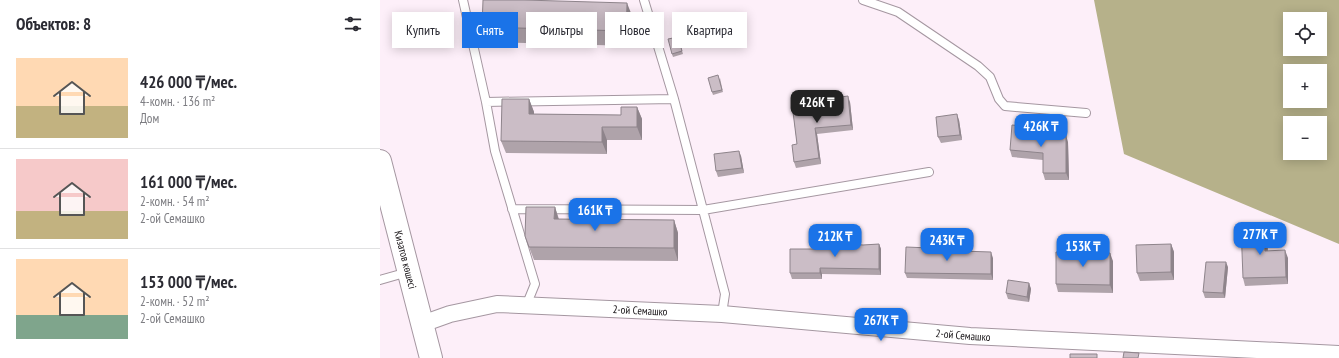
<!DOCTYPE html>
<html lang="ru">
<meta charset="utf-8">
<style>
:root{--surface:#fff;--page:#f2f2f3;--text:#2b2b33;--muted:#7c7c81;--line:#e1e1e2;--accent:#1a73e8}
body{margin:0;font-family:"PT Sans Narrow",sans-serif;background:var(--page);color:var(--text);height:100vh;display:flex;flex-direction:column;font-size:15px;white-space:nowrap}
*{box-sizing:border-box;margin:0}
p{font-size:13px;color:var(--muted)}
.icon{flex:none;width:22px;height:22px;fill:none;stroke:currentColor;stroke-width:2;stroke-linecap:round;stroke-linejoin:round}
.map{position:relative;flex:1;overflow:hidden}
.details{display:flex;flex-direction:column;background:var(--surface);width:380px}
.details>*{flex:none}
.banner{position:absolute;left:12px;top:12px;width:380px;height:36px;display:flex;gap:8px}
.buttons{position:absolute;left:903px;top:12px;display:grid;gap:8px}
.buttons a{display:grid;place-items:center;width:44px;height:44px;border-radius:0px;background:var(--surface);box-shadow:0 2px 10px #0003;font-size:20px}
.price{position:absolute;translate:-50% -34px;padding:0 9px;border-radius:8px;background:var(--accent);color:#fff;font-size:13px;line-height:26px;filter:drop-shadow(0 1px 2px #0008)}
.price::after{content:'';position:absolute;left:50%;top:24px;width:12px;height:9px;margin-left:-6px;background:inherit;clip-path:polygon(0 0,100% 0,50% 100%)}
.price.current{background:#222;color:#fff}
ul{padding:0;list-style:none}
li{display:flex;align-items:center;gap:12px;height:100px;padding:0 16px}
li+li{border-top:1px solid var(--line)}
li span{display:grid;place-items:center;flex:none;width:112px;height:80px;border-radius:0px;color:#555}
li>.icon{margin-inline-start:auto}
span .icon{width:48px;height:48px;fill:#fffc;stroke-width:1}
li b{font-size:17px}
h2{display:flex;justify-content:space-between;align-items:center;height:48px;padding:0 16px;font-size:17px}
.tag{padding:0 14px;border-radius:0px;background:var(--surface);box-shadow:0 2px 10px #0003;font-size:14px;line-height:36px}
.tag.current{background:var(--accent);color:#fff}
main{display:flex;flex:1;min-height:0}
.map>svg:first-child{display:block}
.forest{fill:#b6b18a;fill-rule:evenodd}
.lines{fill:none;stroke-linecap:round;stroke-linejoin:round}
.service-casing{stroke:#a597a1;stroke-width:10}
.minor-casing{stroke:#a597a1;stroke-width:18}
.secondary-casing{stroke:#a597a1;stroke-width:24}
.service{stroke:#fff;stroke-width:8}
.minor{stroke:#fff;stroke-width:16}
.secondary{stroke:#fff;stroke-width:22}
.wall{fill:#afa3aa}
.shaded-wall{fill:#8e848b}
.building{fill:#cbbdc6;stroke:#8e848b}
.labels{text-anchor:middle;stroke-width:3;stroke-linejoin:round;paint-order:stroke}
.street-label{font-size:11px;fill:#141013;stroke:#fff}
</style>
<main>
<section class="details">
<h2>Объектов: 8<svg class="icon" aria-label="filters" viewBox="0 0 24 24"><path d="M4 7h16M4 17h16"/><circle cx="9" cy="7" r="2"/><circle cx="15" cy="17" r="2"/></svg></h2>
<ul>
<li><span style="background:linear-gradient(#ffd9b3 60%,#c2b280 0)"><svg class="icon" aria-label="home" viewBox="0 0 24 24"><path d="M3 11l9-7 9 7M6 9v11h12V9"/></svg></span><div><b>426 000 ₸/мес.</b><p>4-комн. · 136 m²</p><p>Дом</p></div></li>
<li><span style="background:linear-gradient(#f6c9c9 65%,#c2b280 0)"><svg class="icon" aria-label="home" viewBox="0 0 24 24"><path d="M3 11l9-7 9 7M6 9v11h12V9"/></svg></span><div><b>161 000 ₸/мес.</b><p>2-комн. · 54 m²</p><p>2-ой Семашко</p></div></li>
<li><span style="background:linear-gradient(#ffd9b3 70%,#7fa58c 0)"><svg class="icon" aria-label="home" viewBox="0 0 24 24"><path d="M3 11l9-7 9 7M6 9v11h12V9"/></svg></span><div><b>153 000 ₸/мес.</b><p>2-комн. · 52 m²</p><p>2-ой Семашко</p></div></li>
</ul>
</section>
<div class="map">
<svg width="959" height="358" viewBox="0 0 959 358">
<rect width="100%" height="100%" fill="#fdeff9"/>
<path class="forest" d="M714 0H959V244L744 154ZM910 19H940V49H910ZM910 71H940V101H910ZM910 123H940V153H910Z"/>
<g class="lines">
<defs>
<path id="service" d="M83 0 106 102 115 151 155 284 146 306
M264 0 294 99 345 294 342 314
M483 0 518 12 598 66 610 77 619 99 625 106 706 113
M106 102 294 99
M132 209 323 210 549 172
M0 280 28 272"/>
<g id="minor">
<path id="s1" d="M42 324 70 314 117 304 342 314 590 336 959 354"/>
</g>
<g id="secondary">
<path id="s2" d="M0 161 51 358"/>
</g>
</defs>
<use href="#service" class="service-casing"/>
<use href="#minor" class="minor-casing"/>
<use href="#secondary" class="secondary-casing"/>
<use href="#service" class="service"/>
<use href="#minor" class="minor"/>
<use href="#secondary" class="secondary"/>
</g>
<path class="wall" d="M253 18 252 46 107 42 102 27Z
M299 40 303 54 293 57 292 54Z
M340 78 343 92 333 95 332 92Z
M149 99 154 112V114L241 115 257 107 262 119V140H227V154L126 153 121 141Z
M470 102 473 130 437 134 441 164 416 168 414 162 417 144 412 104Z
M579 120 582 140 561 143 558 137Z
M653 127 655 135 688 142 689 180H665L663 173V160L632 157 630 150Z
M361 156 364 173 338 177 336 171Z
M175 207 179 219 294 220 298 233V261L154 260 149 247Z
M887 234 888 251 908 258V284L865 286 863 278Z
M499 244 501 249V275L442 274V279H412L410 273 460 249 483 245Z
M791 244 794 252V280L760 281 757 273Z
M551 250 613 258V280L527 278 525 273Z
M733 261V293L678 292 676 284Z
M848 267 845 298H825L823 292Z
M649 283 651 289 649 302 628 299 626 293Z"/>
<path class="shaded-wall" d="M247 3 253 18 252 46 246 31Z
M468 96 470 102 473 130 471 125Z
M149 99 154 112V126L149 114Z
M257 107 262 119V140L257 127Z
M577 114 579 120 582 140 580 135Z
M222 127 227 140V154L222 142Z
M653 127 656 134 655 142 652 135Z
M435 128 437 134 441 164 439 158Z
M686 135 688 142 689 180 686 173Z
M359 151 361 156 364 173 362 168Z
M175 207 179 221 174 219Z
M294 220 298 233V261L294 248Z
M884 226 887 234 888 258 885 251Z
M499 244 501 249V275L499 269Z
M791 244 794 252V280L791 272Z
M905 250 908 258V284L906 277Z
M611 252 613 258V280L611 274Z
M730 253 733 261V293L730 285Z
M846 262 848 267 845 298 843 293Z
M440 268 442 274V279L440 273Z
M649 283 651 289 649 302 647 297Z"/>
<path class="building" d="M103 0H144L247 3 246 31 102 27Z
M298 37 302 51 292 54 288 39Z
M338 75 342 90 332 92 328 78Z
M468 96 471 125 435 128 439 158 414 162 412 145 417 144 412 104Z
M122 99H149V114L241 115V107H257V127H222V142L121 141Z
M577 114 580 135 558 137 556 117Z
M632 125 653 127 652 135H686V173H663V153L630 150Z
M359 151 362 168 336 171 334 154Z
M146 207H175L174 219 294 220V248L149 247 145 236Z
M861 226H884L885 251 905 250 906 277 863 278Z
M460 243 483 245 499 244V269L440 268V273H410V249H460Z
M791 244V272L757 273 756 245Z
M526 247 550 248V250L611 252V274L525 273Z
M676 252 730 253V285L676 284Z
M826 262H846L843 293 823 292Z
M628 280 649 283 647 297 626 293Z
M744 352 759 353 758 358H743Z
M690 354H717V358H690Z"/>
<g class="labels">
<g class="street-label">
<text dy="4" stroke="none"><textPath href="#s2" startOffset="102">Кизатов көшесі</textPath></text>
<text dy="4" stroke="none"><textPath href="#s1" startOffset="221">2-ой Семашко</textPath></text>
<text dy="4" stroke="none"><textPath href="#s1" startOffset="545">2-ой Семашко</textPath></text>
</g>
</g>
</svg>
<div class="buttons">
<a><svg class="icon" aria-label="locate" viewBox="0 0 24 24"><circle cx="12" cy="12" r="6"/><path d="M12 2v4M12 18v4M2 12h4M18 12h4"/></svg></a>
<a>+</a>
<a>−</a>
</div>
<b class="price current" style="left:437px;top:124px">426K ₸</b>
<b class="price" style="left:661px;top:148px">426K ₸</b>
<b class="price" style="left:215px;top:232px">161K ₸</b>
<b class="price" style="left:880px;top:256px">277K ₸</b>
<b class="price" style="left:455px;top:258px">212K ₸</b>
<b class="price" style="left:567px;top:262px">243K ₸</b>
<b class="price" style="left:703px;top:268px">153K ₸</b>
<b class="price" style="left:501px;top:342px">267K ₸</b>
<div class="banner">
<a class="tag">Купить</a>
<a class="tag current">Снять</a>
<a class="tag">Фильтры</a>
<a class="tag">Новое</a>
<a class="tag">Квартира</a>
</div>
</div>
</main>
